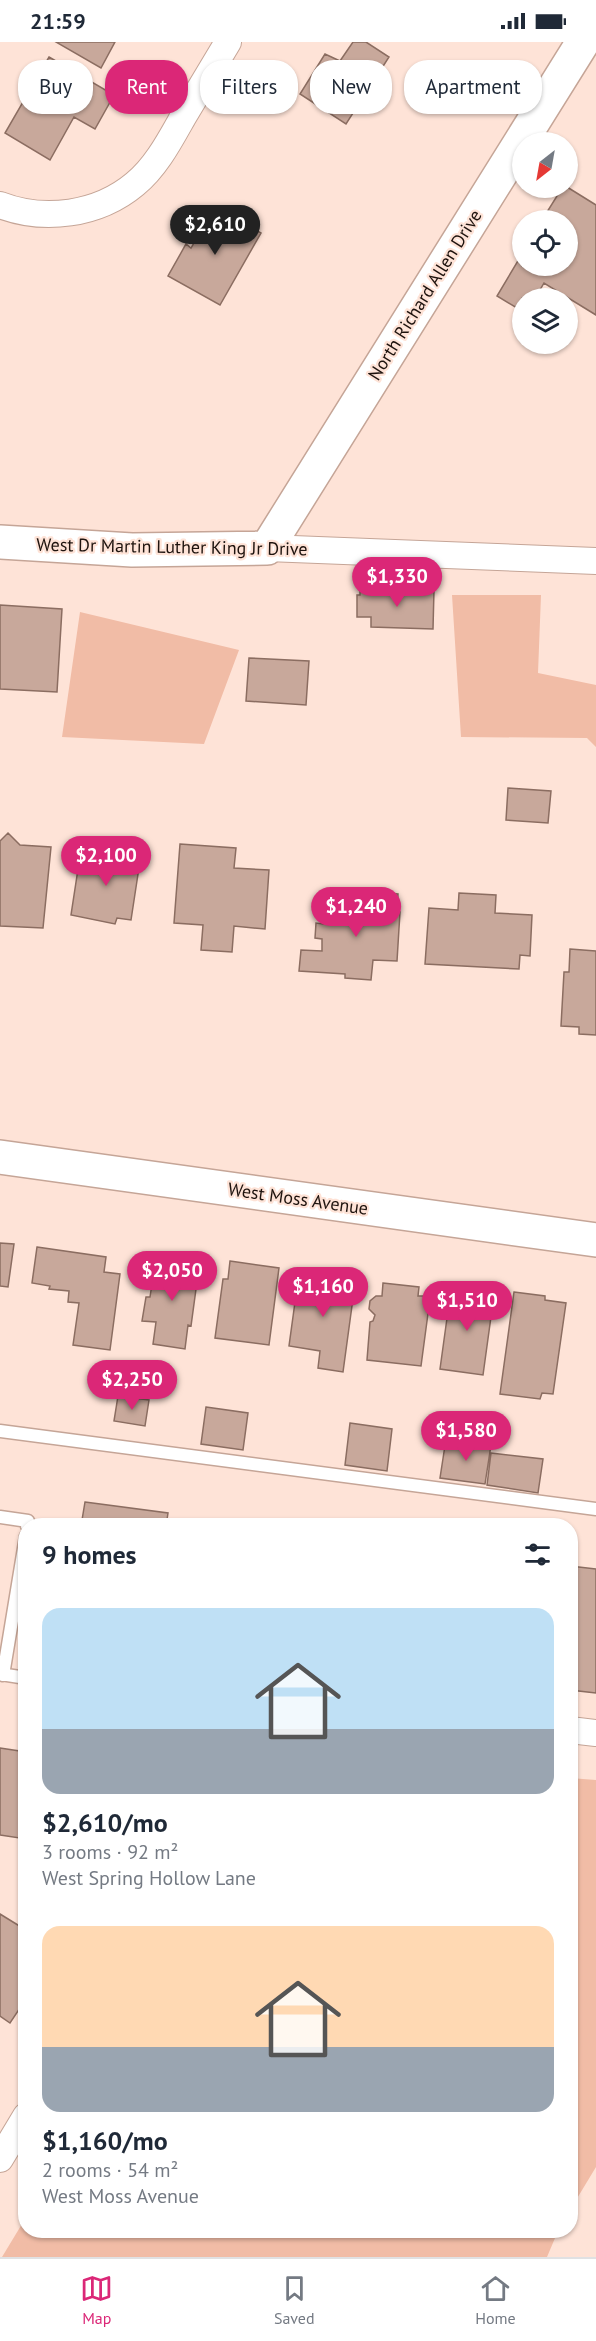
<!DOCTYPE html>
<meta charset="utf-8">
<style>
:root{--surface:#fff;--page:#f6f6f7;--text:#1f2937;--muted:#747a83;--line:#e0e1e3;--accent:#db2777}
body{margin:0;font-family:"PT Sans",sans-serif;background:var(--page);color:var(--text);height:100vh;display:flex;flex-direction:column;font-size:22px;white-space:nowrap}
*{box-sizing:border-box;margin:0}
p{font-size:20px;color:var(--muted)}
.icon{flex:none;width:33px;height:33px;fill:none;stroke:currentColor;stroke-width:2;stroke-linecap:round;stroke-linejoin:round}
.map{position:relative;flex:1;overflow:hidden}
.drawer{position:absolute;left:18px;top:1476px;width:560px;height:720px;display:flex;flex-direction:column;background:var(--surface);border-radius:24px;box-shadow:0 2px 4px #0004}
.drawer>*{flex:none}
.banner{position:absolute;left:18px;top:18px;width:561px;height:54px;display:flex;gap:12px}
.needle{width:39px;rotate:211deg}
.controls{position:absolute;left:512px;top:90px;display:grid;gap:12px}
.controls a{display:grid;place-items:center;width:66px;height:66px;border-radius:50%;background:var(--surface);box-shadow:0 2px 4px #0004;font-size:30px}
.price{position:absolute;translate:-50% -51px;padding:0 14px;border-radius:21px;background:var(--accent);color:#fff;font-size:20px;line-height:39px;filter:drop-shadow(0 2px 3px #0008)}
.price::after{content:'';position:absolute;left:50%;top:36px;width:18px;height:14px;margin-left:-9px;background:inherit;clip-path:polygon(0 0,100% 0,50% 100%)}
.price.current{background:#222;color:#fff}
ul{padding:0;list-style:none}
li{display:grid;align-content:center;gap:12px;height:318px;padding:0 24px}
li span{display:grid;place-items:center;height:186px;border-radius:18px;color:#555}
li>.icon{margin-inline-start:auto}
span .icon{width:108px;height:108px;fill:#fffc;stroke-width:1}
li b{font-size:26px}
h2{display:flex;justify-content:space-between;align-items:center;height:72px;padding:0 24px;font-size:26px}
.chip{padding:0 21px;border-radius:24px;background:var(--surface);box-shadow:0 2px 4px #0004;font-size:21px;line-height:54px}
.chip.current{background:var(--accent);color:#fff}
.status{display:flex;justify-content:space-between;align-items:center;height:42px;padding:0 30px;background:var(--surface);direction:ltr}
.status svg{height:16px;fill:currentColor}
.tabs{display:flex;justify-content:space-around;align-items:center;height:84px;border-top:2px solid var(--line);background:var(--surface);font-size:16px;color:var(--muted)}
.tabs a{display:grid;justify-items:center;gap:3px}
.tabs .current{color:var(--accent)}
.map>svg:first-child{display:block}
.green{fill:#f1bca6}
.building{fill:#c8a89b;stroke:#8b6d61;stroke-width:1.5}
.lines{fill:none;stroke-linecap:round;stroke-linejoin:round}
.lane-casing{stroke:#c5a597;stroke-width:15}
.street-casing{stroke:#c5a597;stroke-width:28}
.secondary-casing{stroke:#c5a597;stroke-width:36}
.lane{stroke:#fff;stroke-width:12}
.street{stroke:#fff;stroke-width:26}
.secondary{stroke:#fff;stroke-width:33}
.labels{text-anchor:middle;stroke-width:4.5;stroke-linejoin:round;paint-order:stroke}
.street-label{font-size:18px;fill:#1e130e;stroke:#fee3d7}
</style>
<div class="status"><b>21:59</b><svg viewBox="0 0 49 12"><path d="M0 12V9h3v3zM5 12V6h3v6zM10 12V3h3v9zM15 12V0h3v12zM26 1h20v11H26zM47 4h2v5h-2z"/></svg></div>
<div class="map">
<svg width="596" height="2215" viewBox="0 0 596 2215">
<rect width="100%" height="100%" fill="#fee3d7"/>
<path class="green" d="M541 553 538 631 596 643V705L587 696 461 695 452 553Z
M80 570 239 608 204 702 62 695Z
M570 1736 596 1738V2125L570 2168Z
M25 2177 26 2188 558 2189 547 2215H2Z"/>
<path class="building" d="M56 0H115L101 26Z
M353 0H366L389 15 346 82 300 52 325 12 340 19Z
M49 15 114 53 95 87 74 75 50 118 5 91Z
M567 145 596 163V273L544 241 540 248 547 256H522V269L497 254 522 212V224H567V178H542L562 146Z
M215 164 261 191 220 263 168 234 186 202 191 206Z
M360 545 434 548 433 587 371 585V575H357V553H360Z
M0 563 62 567 57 650 0 647Z
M249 616 309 619 306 663 246 659Z
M508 746 551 749 548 781 506 778Z
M8 791 20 803 51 805 43 886 0 884V799Z
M180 802 236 806 234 826 269 828 265 887 234 884 232 910 201 908 203 883 174 881Z
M97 806 120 809 119 816 140 819 131 878 117 876 115 882 71 873 80 814 96 816Z
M374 850 398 852 397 870H400L397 919 373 918 371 938 345 936V932L299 929 301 908 322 909V897L315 896 316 881 323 882 324 867 349 868V857L373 858Z
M459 851 496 853 495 871 532 873 530 914 520 913 519 927 425 922 429 866 458 868Z
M570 907 596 909V993L579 992V985L561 984 564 930H569Z
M0 1201 14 1202 8 1245 0 1244Z
M37 1205 106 1215 104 1230 120 1232 110 1308 73 1303 79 1261 68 1260 69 1249 49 1247 50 1244 32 1241Z
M156 1216 199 1225 191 1284 188 1283 185 1307 153 1302 156 1280 142 1279 146 1255H150Z
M230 1219 279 1226 269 1303 215 1296 223 1237H228Z
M299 1231 350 1237 349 1249H354L343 1330 318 1326 320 1309 289 1304Z
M383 1241 419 1245 418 1254H423L427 1261 429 1264 421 1324 367 1318 370 1280 373 1279 375 1273 369 1267 370 1259 376 1254H382Z
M451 1247 494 1253 483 1333 440 1327Z
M514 1250 545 1254V1258L566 1261 553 1352 542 1351 540 1357 500 1352Z
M118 1354 149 1358 145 1384 114 1379Z
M206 1365 248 1371 243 1408 201 1402Z
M350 1381 392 1387 387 1429 345 1423Z
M446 1397 491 1403 485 1442 440 1436Z
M491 1411 543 1417 538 1451 487 1443Z
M85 1460 168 1471 166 1484H81Z
M570 1524 596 1527V1651L570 1648Z
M0 1706 26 1710V1797L0 1793Z
M0 1872 26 1888V1957L10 1981 0 1974Z"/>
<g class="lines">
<defs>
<path id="lane" d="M0 1389 596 1467
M0 1475 28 1479 27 1484
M0 1632 26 1636
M3 1633 26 1494"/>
<path id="street" d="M0 163C44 180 98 173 135 142 156 125 170 98 183 75 198 50 213 25 228 0
M267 506 596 519
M570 1688 596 1691
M0 2117 26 2074"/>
<path id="secondary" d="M0 500 132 508 267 506 583 0
M0 1115 596 1198"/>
</defs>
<use href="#lane" class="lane-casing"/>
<use href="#street" class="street-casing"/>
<use href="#secondary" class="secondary-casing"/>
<use href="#lane" class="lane"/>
<use href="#street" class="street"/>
<use href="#secondary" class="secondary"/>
</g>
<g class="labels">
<g class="street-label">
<text transform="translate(425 253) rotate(-58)" y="6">North Richard Allen Drive</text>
<text transform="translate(172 505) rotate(1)" y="6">West Dr Martin Luther King Jr Drive</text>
<text transform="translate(298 1157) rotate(8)" y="6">West Moss Avenue</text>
</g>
</g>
</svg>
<div class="controls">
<a><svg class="needle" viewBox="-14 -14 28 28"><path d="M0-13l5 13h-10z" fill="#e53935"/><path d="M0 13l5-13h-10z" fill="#747a83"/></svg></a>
<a><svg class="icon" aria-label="locate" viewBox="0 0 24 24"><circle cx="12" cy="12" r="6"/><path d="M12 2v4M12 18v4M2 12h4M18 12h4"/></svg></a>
<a><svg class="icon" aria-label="layers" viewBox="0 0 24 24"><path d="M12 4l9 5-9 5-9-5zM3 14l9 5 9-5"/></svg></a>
</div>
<b class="price current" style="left:215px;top:214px">$2,610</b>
<b class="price" style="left:397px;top:566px">$1,330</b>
<b class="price" style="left:106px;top:845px">$2,100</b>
<b class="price" style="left:356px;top:896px">$1,240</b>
<b class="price" style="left:172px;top:1260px">$2,050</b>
<b class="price" style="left:323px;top:1276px">$1,160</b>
<b class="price" style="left:467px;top:1290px">$1,510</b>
<b class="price" style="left:132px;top:1369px">$2,250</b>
<b class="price" style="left:466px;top:1420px">$1,580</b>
<div class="banner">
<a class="chip">Buy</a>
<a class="chip current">Rent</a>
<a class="chip">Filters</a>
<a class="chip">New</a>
<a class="chip">Apartment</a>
</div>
<section class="drawer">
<h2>9 homes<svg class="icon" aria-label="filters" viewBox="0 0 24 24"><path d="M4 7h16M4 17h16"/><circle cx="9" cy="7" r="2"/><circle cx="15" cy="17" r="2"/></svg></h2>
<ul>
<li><span style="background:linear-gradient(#bfe0f5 65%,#9aa5b1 0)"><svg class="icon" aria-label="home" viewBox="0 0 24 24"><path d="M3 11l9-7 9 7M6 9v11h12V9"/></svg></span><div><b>$2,610/mo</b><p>3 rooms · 92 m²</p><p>West Spring Hollow Lane</p></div></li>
<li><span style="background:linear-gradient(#ffd9b3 65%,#9aa5b1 0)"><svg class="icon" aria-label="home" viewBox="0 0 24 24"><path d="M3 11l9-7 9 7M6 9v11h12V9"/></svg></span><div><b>$1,160/mo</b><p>2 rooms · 54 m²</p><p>West Moss Avenue</p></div></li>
</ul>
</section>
</div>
<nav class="tabs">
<a class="current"><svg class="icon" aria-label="map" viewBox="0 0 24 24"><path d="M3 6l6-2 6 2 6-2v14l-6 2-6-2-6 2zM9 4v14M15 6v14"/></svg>Map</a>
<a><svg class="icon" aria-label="saved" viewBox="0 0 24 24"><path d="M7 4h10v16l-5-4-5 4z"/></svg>Saved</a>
<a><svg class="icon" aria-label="home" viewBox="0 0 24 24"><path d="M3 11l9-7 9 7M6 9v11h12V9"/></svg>Home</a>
</nav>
